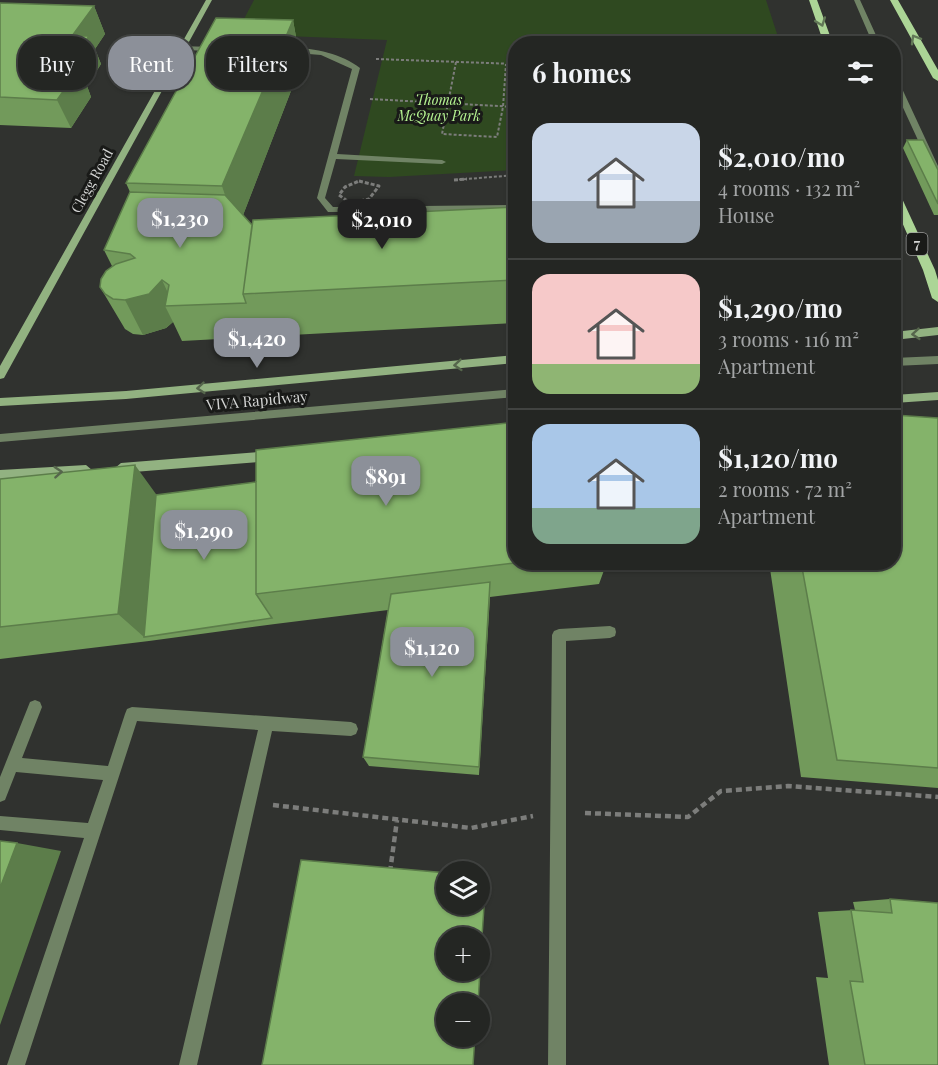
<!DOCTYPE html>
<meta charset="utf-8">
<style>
:root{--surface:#242623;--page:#2c2e2b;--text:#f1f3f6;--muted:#a3a5a6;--line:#414341;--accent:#8c9099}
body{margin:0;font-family:"Playfair Display",serif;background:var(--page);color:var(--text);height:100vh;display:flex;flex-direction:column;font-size:22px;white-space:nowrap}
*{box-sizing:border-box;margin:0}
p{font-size:20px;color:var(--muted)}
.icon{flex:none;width:33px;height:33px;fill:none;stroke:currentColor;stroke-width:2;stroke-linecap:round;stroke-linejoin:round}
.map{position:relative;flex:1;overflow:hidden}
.side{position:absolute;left:508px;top:36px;width:393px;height:534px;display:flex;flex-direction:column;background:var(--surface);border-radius:24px;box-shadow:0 2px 4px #0004,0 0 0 2px var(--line)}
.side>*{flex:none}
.guide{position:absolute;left:18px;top:36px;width:400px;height:54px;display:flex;gap:12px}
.tools{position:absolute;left:436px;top:861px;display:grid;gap:12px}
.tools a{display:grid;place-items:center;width:54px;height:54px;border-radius:50%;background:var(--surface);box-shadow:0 2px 4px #0004,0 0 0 2px var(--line);font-size:30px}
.price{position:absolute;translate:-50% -51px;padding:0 14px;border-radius:12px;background:var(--accent);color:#fff;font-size:20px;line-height:39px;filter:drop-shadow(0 2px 3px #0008)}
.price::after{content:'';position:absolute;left:50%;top:36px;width:18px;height:14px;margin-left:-9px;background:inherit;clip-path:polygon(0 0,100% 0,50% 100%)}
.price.active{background:#222;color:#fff}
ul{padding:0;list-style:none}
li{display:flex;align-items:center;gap:18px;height:150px;padding:0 24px}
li+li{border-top:2px solid var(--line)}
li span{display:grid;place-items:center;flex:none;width:168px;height:120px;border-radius:18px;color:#555}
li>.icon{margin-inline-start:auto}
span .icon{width:72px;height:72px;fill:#fffc;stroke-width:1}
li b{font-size:26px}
h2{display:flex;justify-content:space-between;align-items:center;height:72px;padding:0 24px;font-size:26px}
.tag{padding:0 21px;border-radius:24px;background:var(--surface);box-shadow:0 2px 4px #0004,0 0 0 2px var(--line);font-size:21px;line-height:54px}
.tag.active{background:var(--accent);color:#fff}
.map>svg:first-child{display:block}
.green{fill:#2f4920}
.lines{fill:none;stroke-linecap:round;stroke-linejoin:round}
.path-far2{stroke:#7c7d7b;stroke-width:2;stroke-dasharray:3 2;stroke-linecap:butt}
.path-far1{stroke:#7c7d7b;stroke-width:3;stroke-dasharray:4 2;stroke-linecap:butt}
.path{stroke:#7c7d7b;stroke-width:4.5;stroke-dasharray:6 4;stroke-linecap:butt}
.lane{fill:#708365;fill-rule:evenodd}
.secondary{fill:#92b281;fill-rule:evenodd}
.primary{fill:#acd596;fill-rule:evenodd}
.wall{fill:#729a5b}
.shaded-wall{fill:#5c7d4a}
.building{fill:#84b36a;stroke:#5c7d4a;stroke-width:1.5}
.oneway{stroke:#627857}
.oneway2{stroke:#56664c}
.labels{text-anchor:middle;stroke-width:6;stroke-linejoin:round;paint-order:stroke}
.far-park-label{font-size:14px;font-style:italic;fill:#b4f290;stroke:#191a18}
.far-street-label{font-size:14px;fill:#d4d5d4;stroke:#191a18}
.shield{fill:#191a18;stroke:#9c9d9c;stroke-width:1.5}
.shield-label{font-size:14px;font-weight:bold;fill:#d4d5d4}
.street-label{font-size:15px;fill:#d4d5d4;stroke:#191a18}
</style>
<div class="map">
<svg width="938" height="1065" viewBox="0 0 938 1065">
<rect width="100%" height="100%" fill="#30322f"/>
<path class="green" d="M254 0H766L780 43 516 44V170L389 177 354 176 387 40 236 34Z"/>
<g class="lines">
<path class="path-far2" d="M376 59 516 64
M456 62 442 134 497 137 503 107 506 64
M370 99 516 107
M454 180 516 175"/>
<path class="path-far1" d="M454 180 467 179
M359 181 379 186 369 199 350 203 339 195 345 187Z"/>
<path class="path" d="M273 805 471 828 533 816
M585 813 688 817 721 791 788 786 938 797
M390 872 397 820"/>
<path class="lane" d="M854 0H860L880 44H873Z
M179 46 213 47 217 49 213 51 182 50 178 48Z
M281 48C307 46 340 52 360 68L337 154 442 160 446 162 442 164 336 159 325 198 333 207 516 205V211L328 212 317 198 352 69 321 55 284 52H281Z
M894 78 898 80 938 166V178L934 175 894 88Z
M938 356V364L894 366V358Z
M516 389V397L0 442V434Z
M610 626 615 628 616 632 615 636 610 638 566 641V1065H548L552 635 554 631 559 629Z
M35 700 40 702 42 707 22 758 108 766 125 714 127 709 132 707 351 722 356 724 358 729 356 734 351 736 272 731 197 1065H179L258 730 137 721 25 1065H7L84 838 0 830V816L88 823 103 780 16 772 5 800 0 802V777L30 702Z"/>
<path class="secondary" d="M206 0H212L4 378 0 379V366Z
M938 327V335L894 340V332Z
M516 355V363L126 399 0 406V398L126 391Z
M938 392V400L894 403V395Z
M271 451 277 456 271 461 121 473 115 468 121 463Z
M86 465 92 470 86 475 0 480V470Z"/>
<path class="primary" d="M809 0H817L833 44H824Z
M890 0H898L938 70V81L933 78Z
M894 189 899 192 935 270 938 280V302L932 298 923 270 894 204Z"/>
</g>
<path class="wall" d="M0 3 94 6 105 34 95 49 101 64 87 86 91 97 71 128 0 125Z
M293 20 301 65 243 215 252 225 516 207V323L182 341 173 322 166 328 143 335 133 334 125 329 100 287 112 266 104 250 130 192 126 183Z
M907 140 938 170V215H934L903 148Z
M938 418V788L801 777 769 562H894Z
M0 479 156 495 516 562H607L599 584 490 597 479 775 369 766 363 757 388 610 275 624 149 641 0 659Z
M890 899 938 1065H829L816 977 828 978 818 912 855 910 853 902Z"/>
<path class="shaded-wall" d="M94 6 105 34 95 49 101 64 87 86 91 97 71 128 57 100 67 68 72 36Z
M293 20 301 65 237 231 222 186Z
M162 280 174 306H165L173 322 166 328 143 335 125 300Z
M135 465 161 501 144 637 118 614Z
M17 843 61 851 0 1025V888Z"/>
<path class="building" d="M0 3 94 6 72 36H89L67 68 79 69 57 100 0 97Z
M216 18 293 20 222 186 126 183Z
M907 140H923L938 170V204Z
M130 192 225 195 252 225 243 294 246 303 165 306 169 285 162 280 149 294 125 300 113 299 105 294 100 287 101 279 106 271 116 264 135 258 130 254 104 250Z
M516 207V280L243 294 253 220Z
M894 415 938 418V768L837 760 801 562H894Z
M516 422V562H523L256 594V450Z
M135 465 118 614 0 627V479Z
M256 482V594L272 618 144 637 156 495Z
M490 582 479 767 363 757 391 594Z
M0 841 17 843 0 888Z
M301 860 447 873V904H480V876L486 877 480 966V938H447V970H480L478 1004H447V1036H475L473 1065H262Z
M890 899 938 903V1065H865L850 981 863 982 851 910 892 913Z"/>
<defs><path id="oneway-chevron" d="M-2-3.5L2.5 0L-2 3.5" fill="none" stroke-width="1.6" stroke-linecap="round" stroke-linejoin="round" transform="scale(1.5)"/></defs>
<g class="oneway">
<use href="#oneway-chevron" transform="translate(821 22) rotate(70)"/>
<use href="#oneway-chevron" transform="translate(915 39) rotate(-120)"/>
</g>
<g class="oneway2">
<use href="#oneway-chevron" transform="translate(916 334) rotate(175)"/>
<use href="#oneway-chevron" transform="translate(458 365) rotate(175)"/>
<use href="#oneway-chevron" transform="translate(201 388) rotate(175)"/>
<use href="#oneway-chevron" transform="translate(58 472) rotate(-4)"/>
</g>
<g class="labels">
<g class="far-park-label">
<text x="439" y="105">Thomas<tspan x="439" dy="16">McQuay Park</tspan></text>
</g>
<g class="far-street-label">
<text transform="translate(92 181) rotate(-61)" y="5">Clegg Road</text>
</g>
<rect class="shield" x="906.5" y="233" width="21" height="22" rx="4.5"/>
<g class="shield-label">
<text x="917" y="249">7</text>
</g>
<g class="street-label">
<text transform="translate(257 401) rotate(-5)" y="5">VIVA Rapidway</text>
</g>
</g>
</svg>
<div class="tools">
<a><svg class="icon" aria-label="layers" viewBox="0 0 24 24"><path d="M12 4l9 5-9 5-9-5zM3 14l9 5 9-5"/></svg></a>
<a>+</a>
<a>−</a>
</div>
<b class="price" style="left:180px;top:249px">$1,230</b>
<b class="price active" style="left:382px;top:250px">$2,010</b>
<b class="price" style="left:257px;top:369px">$1,420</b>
<b class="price" style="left:386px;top:507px">$891</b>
<b class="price" style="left:204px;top:561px">$1,290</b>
<b class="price" style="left:432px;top:678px">$1,120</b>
<div class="guide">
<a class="tag">Buy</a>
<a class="tag active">Rent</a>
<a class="tag">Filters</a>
</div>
<section class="side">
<h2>6 homes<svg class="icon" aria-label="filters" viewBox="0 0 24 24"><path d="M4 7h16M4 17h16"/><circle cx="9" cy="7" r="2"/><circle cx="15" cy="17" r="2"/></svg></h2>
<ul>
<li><span style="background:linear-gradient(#c9d6e8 65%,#9aa5b1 0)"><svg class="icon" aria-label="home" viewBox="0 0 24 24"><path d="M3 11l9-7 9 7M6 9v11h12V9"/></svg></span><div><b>$2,010/mo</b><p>4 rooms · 132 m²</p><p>House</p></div></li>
<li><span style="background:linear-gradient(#f6c9c9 75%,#8fb573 0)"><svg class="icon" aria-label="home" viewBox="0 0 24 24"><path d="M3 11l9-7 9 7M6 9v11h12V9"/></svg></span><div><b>$1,290/mo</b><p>3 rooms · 116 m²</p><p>Apartment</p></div></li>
<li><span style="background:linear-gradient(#a9c7e8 70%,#7fa58c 0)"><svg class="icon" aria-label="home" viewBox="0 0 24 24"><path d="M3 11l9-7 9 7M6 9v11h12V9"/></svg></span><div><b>$1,120/mo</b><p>2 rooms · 72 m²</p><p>Apartment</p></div></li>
</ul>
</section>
</div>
